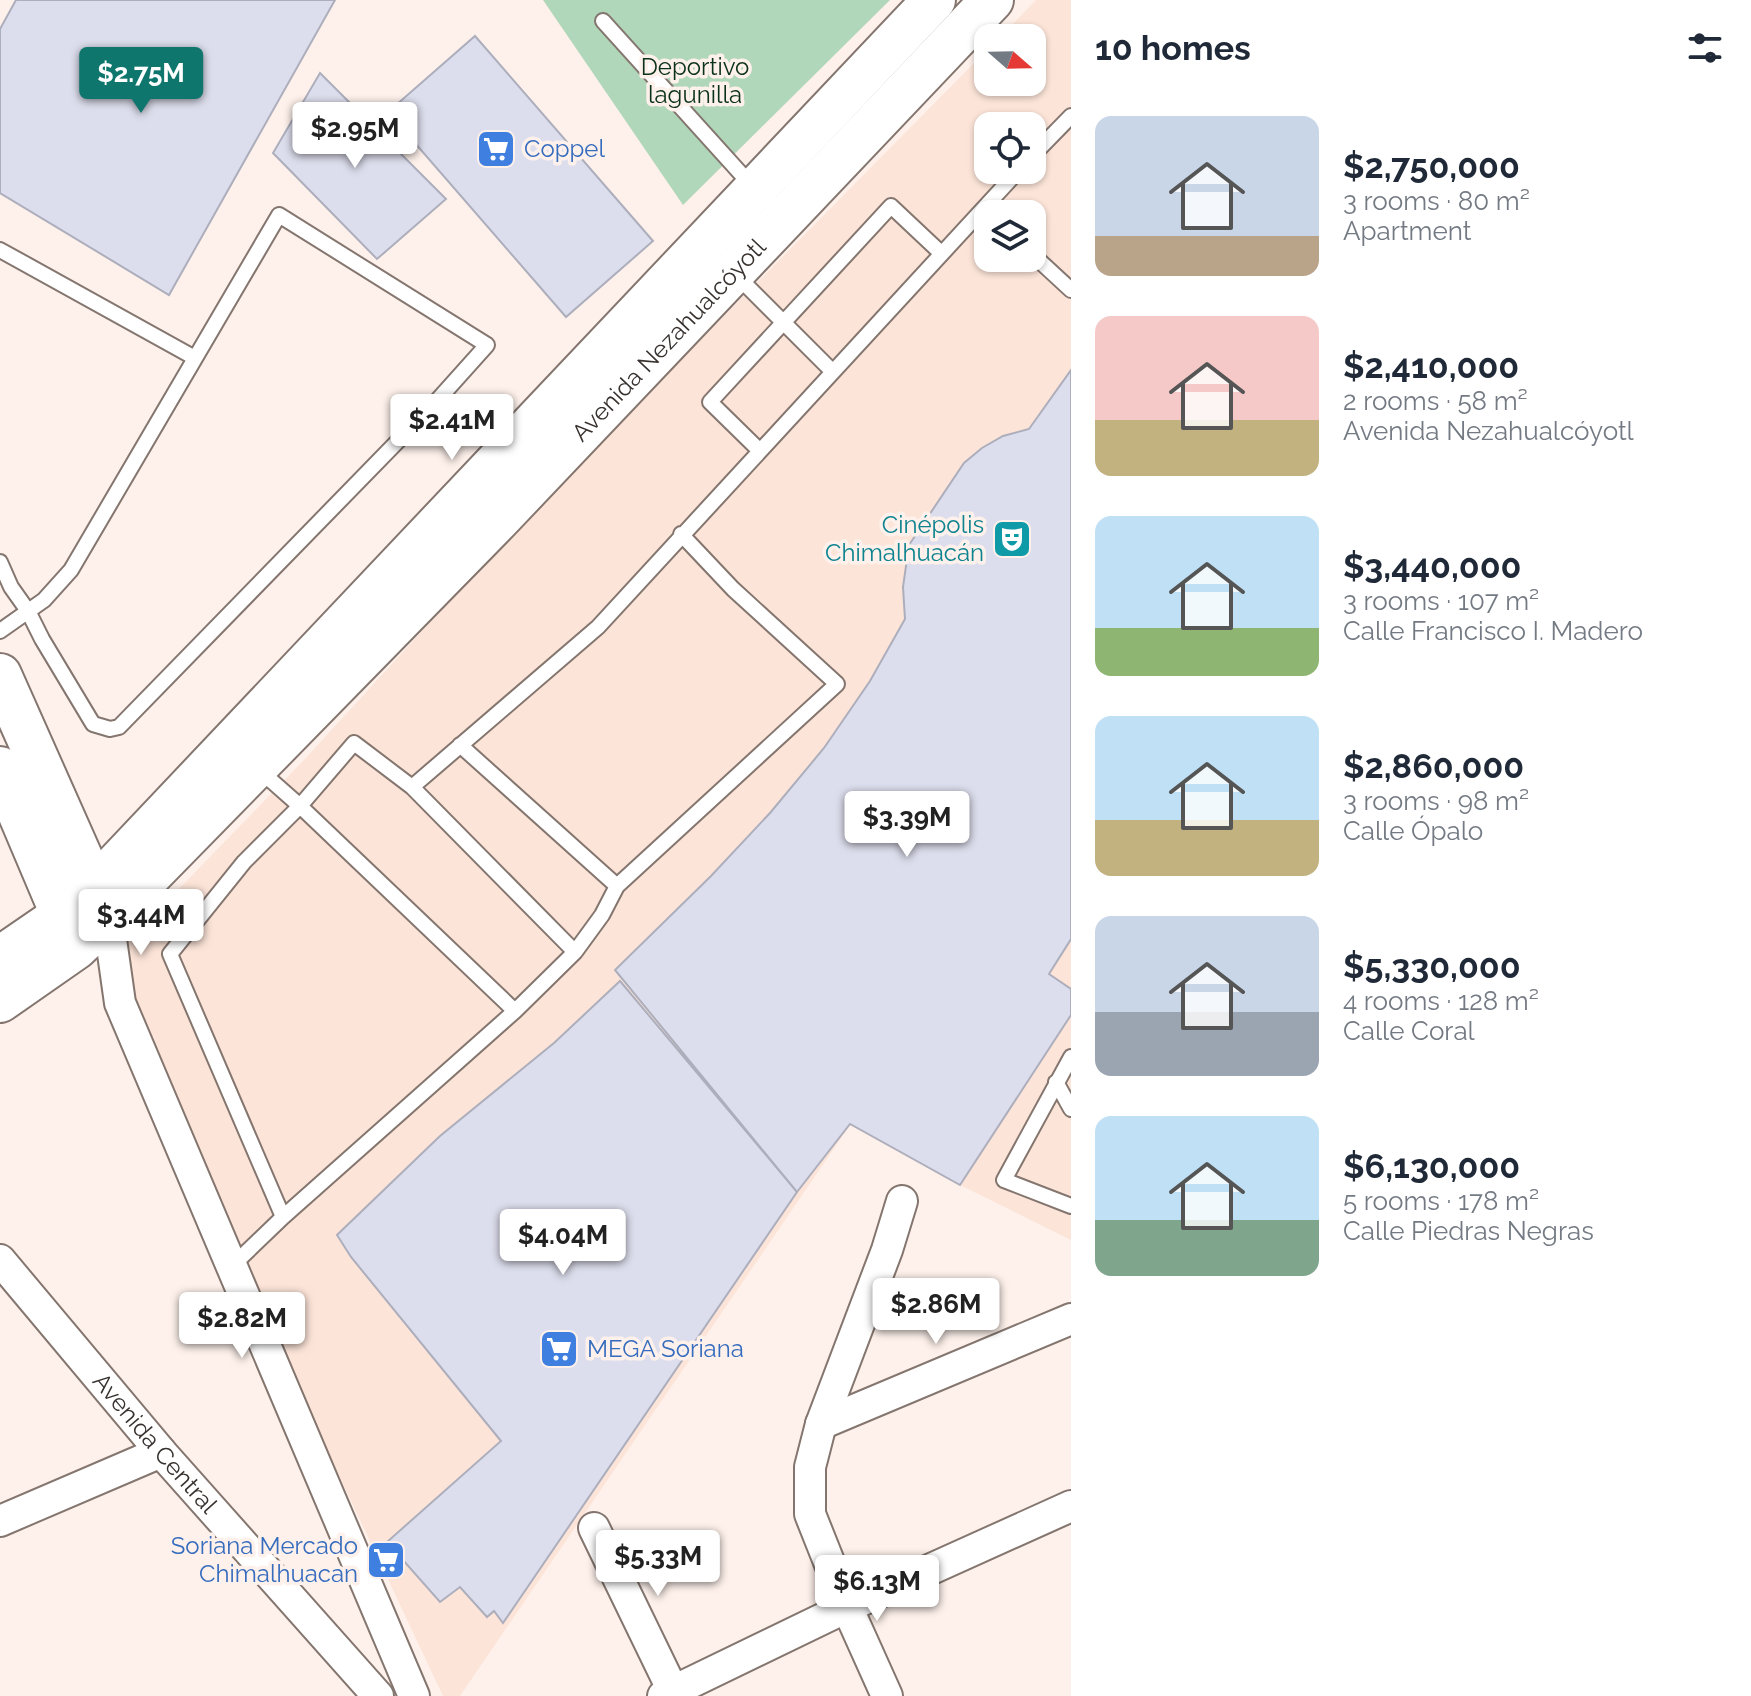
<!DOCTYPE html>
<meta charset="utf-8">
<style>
:root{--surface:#fff;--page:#f6f6f7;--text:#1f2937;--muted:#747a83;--accent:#0f766e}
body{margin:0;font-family:Raleway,sans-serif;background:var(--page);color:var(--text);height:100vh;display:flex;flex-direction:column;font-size:30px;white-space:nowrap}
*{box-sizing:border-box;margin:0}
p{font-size:26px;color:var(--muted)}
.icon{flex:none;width:44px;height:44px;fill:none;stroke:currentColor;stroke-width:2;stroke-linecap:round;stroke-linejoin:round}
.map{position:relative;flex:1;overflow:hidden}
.side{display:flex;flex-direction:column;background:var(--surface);width:680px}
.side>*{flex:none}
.needle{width:52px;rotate:110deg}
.controls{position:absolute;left:974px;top:24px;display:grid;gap:16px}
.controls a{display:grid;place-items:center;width:72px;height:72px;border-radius:16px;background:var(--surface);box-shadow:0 2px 6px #0004;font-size:40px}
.price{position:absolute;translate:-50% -68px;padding:0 18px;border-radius:8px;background:#fff;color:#222;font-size:26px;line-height:52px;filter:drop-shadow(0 2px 4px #0008)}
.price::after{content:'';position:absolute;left:50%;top:48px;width:24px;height:18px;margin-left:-12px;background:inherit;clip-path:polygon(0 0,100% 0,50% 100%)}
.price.on{background:var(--accent);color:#fff}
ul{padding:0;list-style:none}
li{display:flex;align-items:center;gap:24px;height:200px;padding:0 24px}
li span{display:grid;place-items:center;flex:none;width:224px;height:160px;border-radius:16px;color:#555}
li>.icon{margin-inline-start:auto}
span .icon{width:96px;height:96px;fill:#fffc;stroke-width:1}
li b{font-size:34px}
h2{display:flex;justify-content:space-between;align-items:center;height:96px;padding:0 24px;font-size:34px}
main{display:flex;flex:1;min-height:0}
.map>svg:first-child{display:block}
.built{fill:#fce4d8;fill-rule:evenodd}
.green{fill:#b1d7ba}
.building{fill:#dddeed;stroke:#adaebc;stroke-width:2}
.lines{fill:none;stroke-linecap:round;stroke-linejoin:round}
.lane-casing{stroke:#84766f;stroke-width:18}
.street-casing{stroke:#84766f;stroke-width:34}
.secondary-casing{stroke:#84766f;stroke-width:46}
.lane{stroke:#fff;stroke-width:14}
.street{stroke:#fff;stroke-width:30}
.secondary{stroke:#fff;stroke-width:42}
.labels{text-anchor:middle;stroke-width:7;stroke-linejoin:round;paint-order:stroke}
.park-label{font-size:24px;fill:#0a321a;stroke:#fef1eb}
.shop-label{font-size:24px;fill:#366cbe;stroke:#fef1eb;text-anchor:start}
.street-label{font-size:24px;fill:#38322f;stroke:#fef1eb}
.culture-label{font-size:24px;fill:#0d838f;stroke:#fef1eb;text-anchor:end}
</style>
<main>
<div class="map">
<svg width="1071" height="1696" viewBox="0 0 1071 1696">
<rect width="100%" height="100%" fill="#fef1eb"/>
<path class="built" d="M1036 0H1071V1240L960 1185 850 1125 460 1696H443L262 1312 232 1266 99 971 303 761 542 500 988 49V82H1032V38H999ZM988 126H1032V170H988ZM988 214H1032V258H988Z"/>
<path class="green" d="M543 0H890L683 205Z"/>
<path class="building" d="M16 0H335L169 295 0 193V29Z
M475 36 653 241 566 317 388 112Z
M320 73 446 199 377 259 273 153Z
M1071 370V939L1049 974 1071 989V1015L960 1185 850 1124 797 1192 615 970 711 876 770 813 824 748 870 681 905 619 903 587 909 545 964 463 982 448 1003 436 1029 429Z
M620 981 797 1192 503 1623 494 1611 487 1617 460 1587 440 1602 387 1542 501 1441 351 1257 337 1235 440 1136 554 1043Z"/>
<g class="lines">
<defs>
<path id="lane" d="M603 21 752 186
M1032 156 1071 116
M0 250 195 358
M1032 254 1071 290
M736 275 832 371
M435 403 505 448
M759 450 710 402 891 206 941 253
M0 562 11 587 28 611 42 639 93 724 110 729 119 727 435 403 487 345 279 215 71 570 44 600 0 631
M460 745 617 886 837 684 733 589 681 534
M257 768 300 806 354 743 412 787 598 627 1019 170
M412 787 575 952 515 1011 283 1217 170 954 244 862 300 806 515 1011
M575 952 602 915 617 886
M1071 1057 1004 1180 1071 1206
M1056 1082 1071 1109
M232 1266 283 1217"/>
<g id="street">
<path d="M108 918 120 1003 414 1696"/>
<path id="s1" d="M0 1260 161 1452 378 1696"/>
<path d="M821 1424 1071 1319"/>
<path d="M0 1521 161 1452"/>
<path d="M594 1528 673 1691"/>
<path d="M663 1696 847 1607 1071 1506"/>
<path d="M887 1696 847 1607 810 1514V1467L821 1424 887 1250 902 1201"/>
</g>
<g id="secondary">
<path d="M0 675 104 909"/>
<path d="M0 768 73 940"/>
<path d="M0 958 64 914 94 888 934 0"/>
<path id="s2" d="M0 1001 76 948 108 918 499 519 992 0"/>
</g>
</defs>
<use href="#lane" class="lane-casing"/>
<use href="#street" class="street-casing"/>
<use href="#secondary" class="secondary-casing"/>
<use href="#lane" class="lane"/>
<use href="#street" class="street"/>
<use href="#secondary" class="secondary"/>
</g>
<defs>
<symbol id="supermarket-square" viewBox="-11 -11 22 22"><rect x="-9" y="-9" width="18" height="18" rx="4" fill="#3f7fe0" stroke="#fef1eb"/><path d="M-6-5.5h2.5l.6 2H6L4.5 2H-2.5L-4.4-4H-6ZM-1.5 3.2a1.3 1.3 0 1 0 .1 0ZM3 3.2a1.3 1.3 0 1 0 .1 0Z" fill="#fff"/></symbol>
<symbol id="theatre-square" viewBox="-11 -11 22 22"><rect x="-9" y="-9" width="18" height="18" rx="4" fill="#0f9aa8" stroke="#fef1eb"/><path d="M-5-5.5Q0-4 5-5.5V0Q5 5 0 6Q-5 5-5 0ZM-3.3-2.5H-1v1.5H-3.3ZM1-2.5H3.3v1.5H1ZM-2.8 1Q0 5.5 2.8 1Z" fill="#fff"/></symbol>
</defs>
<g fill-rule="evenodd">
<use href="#supermarket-square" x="474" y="127" width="44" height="44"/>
<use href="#theatre-square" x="990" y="517" width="44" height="44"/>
<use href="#supermarket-square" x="537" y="1327" width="44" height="44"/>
<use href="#supermarket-square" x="364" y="1538" width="44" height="44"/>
</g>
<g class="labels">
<g class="park-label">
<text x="695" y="75">Deportivo<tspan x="695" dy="28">lagunilla</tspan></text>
</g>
<g class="shop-label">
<text x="524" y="157">Coppel</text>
<text x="587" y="1357">MEGA Soriana</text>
<text x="358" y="1554" text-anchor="end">Soriana Mercado<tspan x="358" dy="28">Chimalhuacan</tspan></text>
</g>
<g class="street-label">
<text dy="8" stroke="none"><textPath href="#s2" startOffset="942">Avenida Nezahualcóyotl</textPath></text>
<text dy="8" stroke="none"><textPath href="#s1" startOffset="240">Avenida Central</textPath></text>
</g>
<g class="culture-label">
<text x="984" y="533">Cinépolis<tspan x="984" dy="28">Chimalhuacán</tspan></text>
</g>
</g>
</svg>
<div class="controls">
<a><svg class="needle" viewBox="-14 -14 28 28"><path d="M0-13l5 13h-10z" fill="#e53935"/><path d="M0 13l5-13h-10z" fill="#747a83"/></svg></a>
<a><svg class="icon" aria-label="locate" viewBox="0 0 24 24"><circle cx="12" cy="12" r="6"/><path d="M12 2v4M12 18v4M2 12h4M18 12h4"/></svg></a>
<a><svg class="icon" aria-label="layers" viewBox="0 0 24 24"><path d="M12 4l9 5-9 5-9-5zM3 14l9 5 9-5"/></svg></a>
</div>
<b class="price on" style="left:141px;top:115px">$2.75M</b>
<b class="price" style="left:355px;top:170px">$2.95M</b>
<b class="price" style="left:452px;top:462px">$2.41M</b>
<b class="price" style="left:907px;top:859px">$3.39M</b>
<b class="price" style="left:141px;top:957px">$3.44M</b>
<b class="price" style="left:563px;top:1277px">$4.04M</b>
<b class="price" style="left:936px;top:1346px">$2.86M</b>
<b class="price" style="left:242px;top:1360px">$2.82M</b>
<b class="price" style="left:658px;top:1598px">$5.33M</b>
<b class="price" style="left:877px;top:1623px">$6.13M</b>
</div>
<section class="side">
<h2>10 homes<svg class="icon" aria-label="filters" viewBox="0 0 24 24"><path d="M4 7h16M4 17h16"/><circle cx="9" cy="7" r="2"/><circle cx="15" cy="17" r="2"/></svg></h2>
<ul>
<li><span style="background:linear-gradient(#c9d6e8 75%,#b9a48a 0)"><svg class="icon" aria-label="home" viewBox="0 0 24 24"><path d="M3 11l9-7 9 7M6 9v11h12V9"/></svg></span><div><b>$2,750,000</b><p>3 rooms · 80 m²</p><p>Apartment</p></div></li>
<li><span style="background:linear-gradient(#f6c9c9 65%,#c2b280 0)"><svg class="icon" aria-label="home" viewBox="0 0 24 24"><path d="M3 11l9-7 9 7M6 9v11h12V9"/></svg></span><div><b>$2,410,000</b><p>2 rooms · 58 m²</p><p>Avenida Nezahualcóyotl</p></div></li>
<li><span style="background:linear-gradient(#bfe0f5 70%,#8fb573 0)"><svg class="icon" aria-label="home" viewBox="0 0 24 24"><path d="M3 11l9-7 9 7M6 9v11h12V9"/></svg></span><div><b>$3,440,000</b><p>3 rooms · 107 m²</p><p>Calle Francisco I. Madero</p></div></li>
<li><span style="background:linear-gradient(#bfe0f5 65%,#c2b280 0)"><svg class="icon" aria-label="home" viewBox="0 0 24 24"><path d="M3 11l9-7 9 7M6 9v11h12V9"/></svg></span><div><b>$2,860,000</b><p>3 rooms · 98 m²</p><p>Calle Ópalo</p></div></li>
<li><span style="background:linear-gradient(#c9d6e8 60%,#9aa5b1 0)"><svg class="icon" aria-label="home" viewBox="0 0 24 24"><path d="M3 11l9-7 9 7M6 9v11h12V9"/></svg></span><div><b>$5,330,000</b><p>4 rooms · 128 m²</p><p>Calle Coral</p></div></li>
<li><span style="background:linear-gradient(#bfe0f5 65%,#7fa58c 0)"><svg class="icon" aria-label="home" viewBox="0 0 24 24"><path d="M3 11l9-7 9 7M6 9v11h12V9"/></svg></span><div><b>$6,130,000</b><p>5 rooms · 178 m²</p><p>Calle Piedras Negras</p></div></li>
</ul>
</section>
</main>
